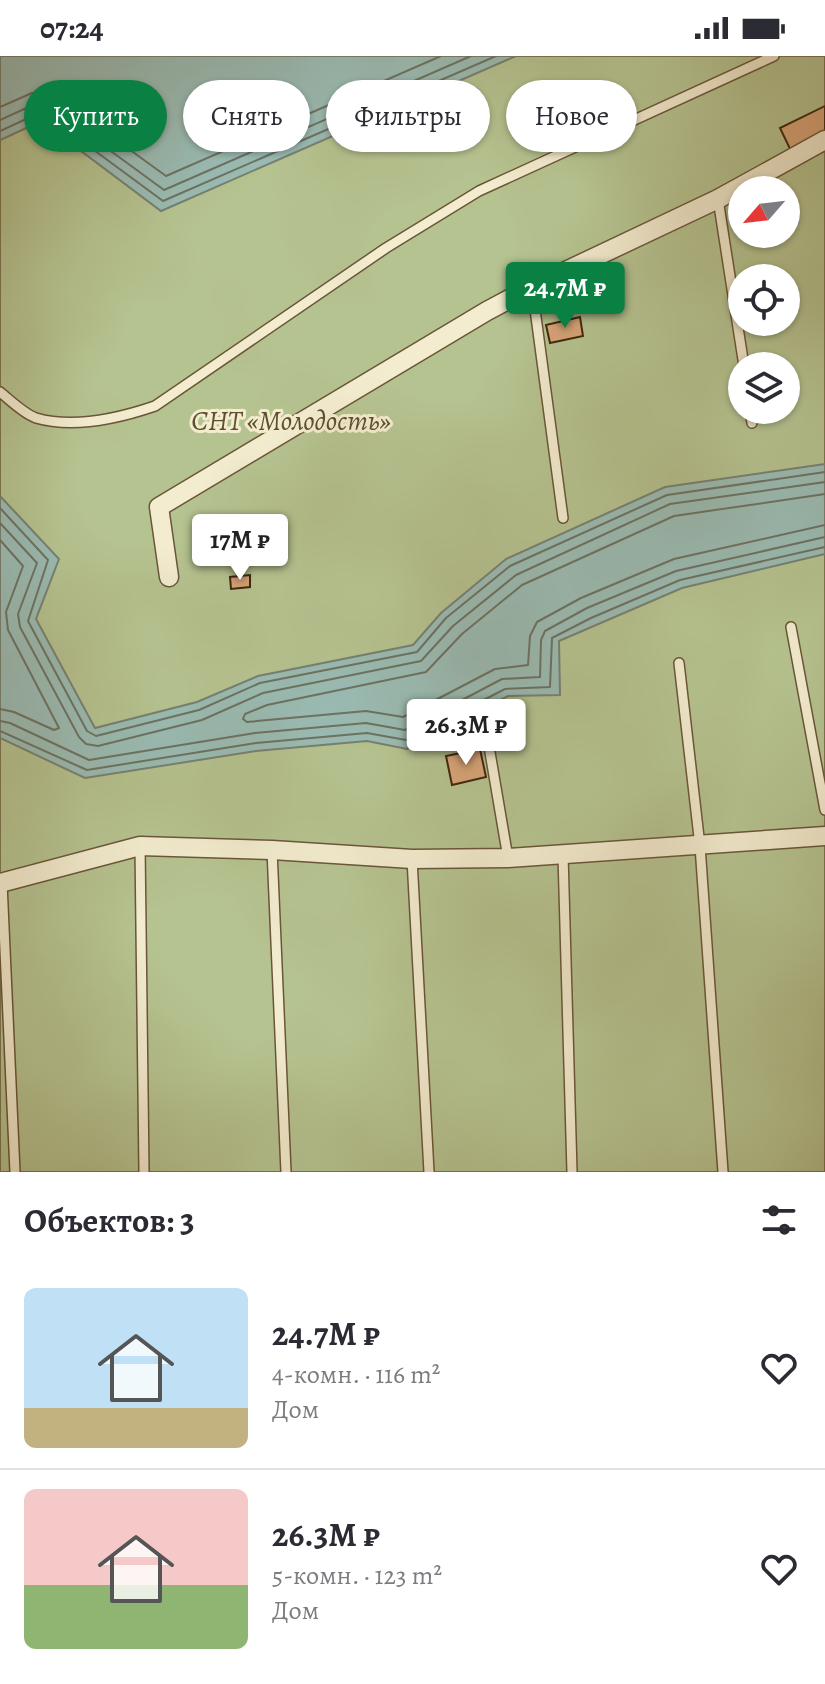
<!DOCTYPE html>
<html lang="ru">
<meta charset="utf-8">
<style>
:root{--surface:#fff;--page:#f2f2f3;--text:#2b2b33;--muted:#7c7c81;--line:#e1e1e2;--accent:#0b8043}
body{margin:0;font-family:Alegreya,serif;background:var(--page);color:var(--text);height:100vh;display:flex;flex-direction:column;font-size:30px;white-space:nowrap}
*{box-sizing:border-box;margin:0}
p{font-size:26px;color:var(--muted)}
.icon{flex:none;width:44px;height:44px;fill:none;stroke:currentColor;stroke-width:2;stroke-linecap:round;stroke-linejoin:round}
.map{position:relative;height:1116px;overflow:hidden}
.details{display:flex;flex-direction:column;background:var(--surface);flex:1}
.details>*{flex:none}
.banner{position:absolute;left:24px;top:24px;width:778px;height:72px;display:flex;gap:16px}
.needle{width:52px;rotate:242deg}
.buttons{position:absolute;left:728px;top:120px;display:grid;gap:16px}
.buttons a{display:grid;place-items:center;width:72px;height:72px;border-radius:50%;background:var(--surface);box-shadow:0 2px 6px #0004;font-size:40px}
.price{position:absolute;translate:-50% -68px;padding:0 18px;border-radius:8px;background:#fff;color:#222;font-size:26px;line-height:52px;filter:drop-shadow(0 2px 4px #0008)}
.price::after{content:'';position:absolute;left:50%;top:48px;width:24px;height:18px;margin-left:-12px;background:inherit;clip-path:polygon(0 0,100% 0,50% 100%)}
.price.active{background:var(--accent);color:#fff}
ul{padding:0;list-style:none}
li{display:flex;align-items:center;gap:24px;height:200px;padding:0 24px}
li+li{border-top:2px solid var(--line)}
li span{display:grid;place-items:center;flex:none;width:224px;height:160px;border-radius:12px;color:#555}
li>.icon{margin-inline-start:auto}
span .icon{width:96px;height:96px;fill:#fffc;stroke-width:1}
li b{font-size:34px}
h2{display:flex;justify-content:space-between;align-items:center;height:96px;padding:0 24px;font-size:34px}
.pill{padding:0 28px;border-radius:36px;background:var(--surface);box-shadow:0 2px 6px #0004;font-size:28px;line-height:72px}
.pill.active{background:var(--accent);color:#fff}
.status{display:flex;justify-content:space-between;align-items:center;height:56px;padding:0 40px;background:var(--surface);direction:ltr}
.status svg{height:22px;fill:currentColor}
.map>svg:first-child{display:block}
.green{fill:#b5c390;stroke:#7a7650;stroke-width:2;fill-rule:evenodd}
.water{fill:#9abcb4;stroke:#768172;stroke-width:2}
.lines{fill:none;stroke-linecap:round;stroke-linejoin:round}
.shore{stroke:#6c7262;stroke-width:2}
.building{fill:#d7a478;stroke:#3f280f;stroke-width:2}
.service-casing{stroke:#6a5638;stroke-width:12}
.minor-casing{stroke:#6a5638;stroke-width:21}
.service{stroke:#f3eccf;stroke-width:9}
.minor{stroke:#f3eccf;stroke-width:18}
.labels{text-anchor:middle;stroke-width:6;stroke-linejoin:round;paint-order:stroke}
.park-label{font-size:28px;font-style:italic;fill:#5c4f2f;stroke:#f3eccf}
</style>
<div class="status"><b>07:24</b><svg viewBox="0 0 49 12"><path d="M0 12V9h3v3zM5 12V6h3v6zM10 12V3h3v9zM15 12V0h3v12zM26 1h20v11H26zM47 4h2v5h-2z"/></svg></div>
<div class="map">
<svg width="825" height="1116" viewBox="0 0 825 1116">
<rect width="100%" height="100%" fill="#ede1b5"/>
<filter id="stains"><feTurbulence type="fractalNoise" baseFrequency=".0025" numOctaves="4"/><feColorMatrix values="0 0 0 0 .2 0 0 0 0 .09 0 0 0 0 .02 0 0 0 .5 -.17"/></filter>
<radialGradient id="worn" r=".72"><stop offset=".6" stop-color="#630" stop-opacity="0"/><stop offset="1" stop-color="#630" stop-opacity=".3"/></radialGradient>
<path class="green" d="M440 0H825V1116H0V84L41 65 130 131ZM742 134H786V178H742ZM742 222H786V266H742ZM742 310H786V354H742Z"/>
<path class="water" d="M0 0H516L161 155 41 65 0 84Z
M825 408V498L682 532 559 585 560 639 508 640 407 693 367 685 256 695 85 722 0 682V440L59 503 36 563 95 672 197 646 258 620 413 589 441 557 506 503 665 431Z"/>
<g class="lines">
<path class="shore" d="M0 51 32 37 53 38 166 120 441 0
M0 64 35 48 48 49 164 134 471 0
M0 75 37 58H45L163 145 496 0
M825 438 674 460 522 529 462 578 426 616 267 649 245 658 243 663 247 666 366 655 403 661 495 613 528 609 530 580 537 566 581 542 674 503 825 469
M0 452 48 504 28 565 87 675 96 680 199 654 260 627 417 596 446 562 510 510 667 439 825 416
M0 467 37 507 18 558 20 571 79 681 86 688 98 690 202 664 263 637 421 605 453 570 516 519 670 448 825 426
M0 484 23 510 6 556 8 574 59 672 54 674 14 656 0 653
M0 665 10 667 89 704 255 677 366 667 405 674 502 623 540 621 541 584 545 575 587 552 676 515 825 481
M0 675 87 714 256 687 367 677 406 684 505 633 550 631 552 582 591 562 680 524 825 491"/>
</g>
<path class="building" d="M825 50V79L791 95 780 72Z
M580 261 583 280 550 287 546 269Z
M250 519V531L231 533 230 521Z
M480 693 486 721 452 729 446 700Z"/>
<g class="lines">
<defs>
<path id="service" d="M718 143 744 310
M532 231 563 462
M0 336C10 344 24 358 36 362 74 373 120 362 155 350L386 192 479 135 774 0
M750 354 752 367
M791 571 825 754
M679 607 700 790 723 1116
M485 667 508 802
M140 790 144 1116
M272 794 286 1116
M563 799 572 1116
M412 803 429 1116
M2 827 15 1116"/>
<path id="minor" d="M169 521 159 451 487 255 532 231 718 143 825 84
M0 827 140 790 272 794 412 803 508 802 825 780"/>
</defs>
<use href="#service" class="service-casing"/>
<use href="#minor" class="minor-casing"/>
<use href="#service" class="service"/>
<use href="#minor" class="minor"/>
</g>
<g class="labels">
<g class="park-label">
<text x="291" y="374">СНТ «Молодость»</text>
</g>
</g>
<rect width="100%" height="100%" filter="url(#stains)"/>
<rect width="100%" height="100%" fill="url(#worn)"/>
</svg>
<div class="buttons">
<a><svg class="needle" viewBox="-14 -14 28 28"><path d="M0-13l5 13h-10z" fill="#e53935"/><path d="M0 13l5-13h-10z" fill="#7c7c81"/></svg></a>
<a><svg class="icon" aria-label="locate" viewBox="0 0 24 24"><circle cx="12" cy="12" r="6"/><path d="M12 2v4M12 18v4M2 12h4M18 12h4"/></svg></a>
<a><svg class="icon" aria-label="layers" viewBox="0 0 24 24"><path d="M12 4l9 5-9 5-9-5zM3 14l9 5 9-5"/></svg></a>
</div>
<b class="price active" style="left:565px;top:274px">24.7M ₽</b>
<b class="price" style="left:240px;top:526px">17M ₽</b>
<b class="price" style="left:466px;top:711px">26.3M ₽</b>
<div class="banner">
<a class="pill active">Купить</a>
<a class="pill">Снять</a>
<a class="pill">Фильтры</a>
<a class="pill">Новое</a>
</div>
</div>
<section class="details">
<h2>Объектов: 3<svg class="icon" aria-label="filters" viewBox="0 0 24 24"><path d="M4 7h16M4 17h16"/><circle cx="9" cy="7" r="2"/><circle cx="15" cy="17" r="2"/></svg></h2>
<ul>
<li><span style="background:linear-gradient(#bfe0f5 75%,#c2b280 0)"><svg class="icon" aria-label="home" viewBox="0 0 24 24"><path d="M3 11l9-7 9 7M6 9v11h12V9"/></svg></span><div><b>24.7M ₽</b><p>4-комн. · 116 m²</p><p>Дом</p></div><svg class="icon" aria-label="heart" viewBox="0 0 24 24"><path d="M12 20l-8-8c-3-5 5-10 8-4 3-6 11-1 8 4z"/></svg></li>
<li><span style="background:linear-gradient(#f6c9c9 60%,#8fb573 0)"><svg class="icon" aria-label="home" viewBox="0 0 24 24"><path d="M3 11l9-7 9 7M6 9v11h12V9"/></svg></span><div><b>26.3M ₽</b><p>5-комн. · 123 m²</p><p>Дом</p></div><svg class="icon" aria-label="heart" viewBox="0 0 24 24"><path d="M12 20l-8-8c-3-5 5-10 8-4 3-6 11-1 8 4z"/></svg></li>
</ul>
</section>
